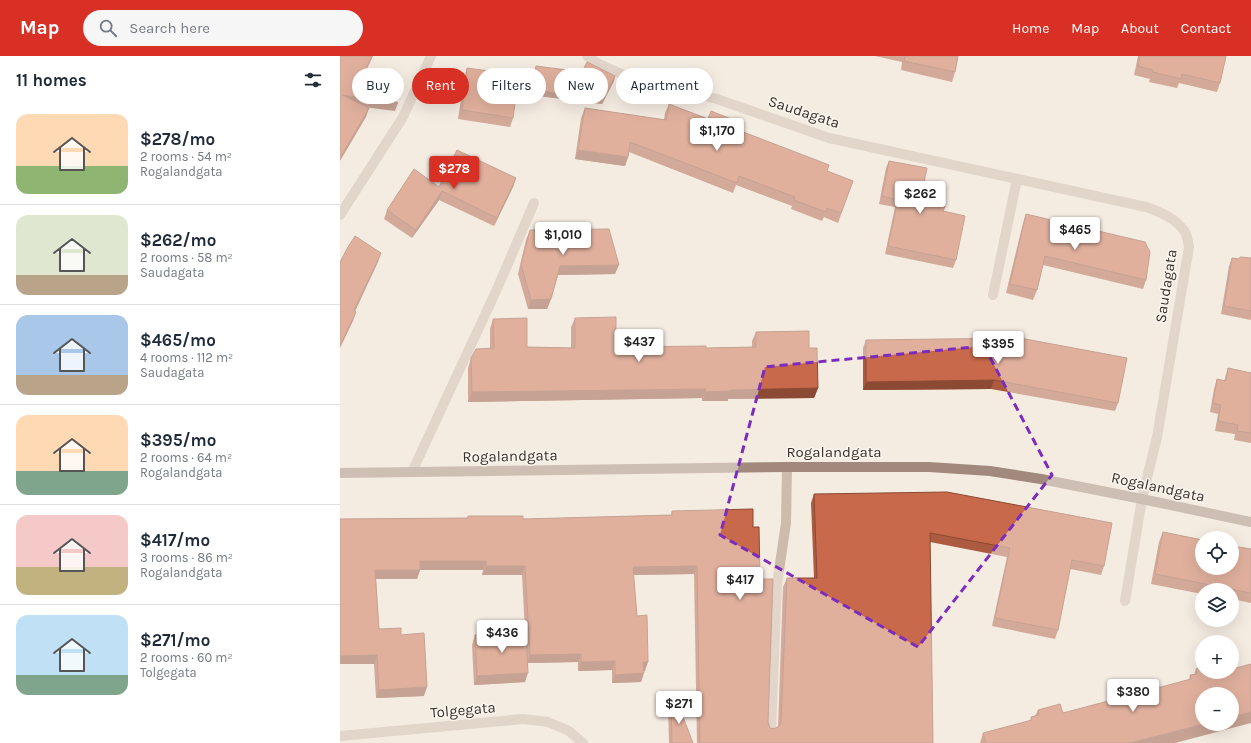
<!DOCTYPE html>
<meta charset="utf-8">
<style>
:root{--surface:#fff;--page:#f6f6f7;--text:#1f2937;--muted:#747a83;--line:#e0e1e3;--accent:#d93025}
body{margin:0;font-family:Karla,sans-serif;background:var(--page);color:var(--text);height:100vh;display:flex;flex-direction:column;font-size:15px;white-space:nowrap}
*{box-sizing:border-box;margin:0}
p{font-size:13px;color:var(--muted)}
.icon{flex:none;width:22px;height:22px;fill:none;stroke:currentColor;stroke-width:2;stroke-linecap:round;stroke-linejoin:round}
.map{position:relative;flex:1;overflow:hidden}
.details{display:flex;flex-direction:column;background:var(--surface);width:340px}
.details>*{flex:none}
.hud{position:absolute;left:12px;top:12px;width:380px;height:36px;display:flex;gap:8px}
.fabs{position:absolute;left:855px;top:475px;display:grid;gap:8px}
.fabs a{display:grid;place-items:center;width:44px;height:44px;border-radius:50%;background:var(--surface);box-shadow:0 4px 16px #0002;font-size:20px}
.price{position:absolute;translate:-50% -34px;padding:0 9px;border-radius:4px;background:#fff;color:#222;font-size:13px;line-height:26px;filter:drop-shadow(0 1px 2px #0008)}
.price::after{content:'';position:absolute;left:50%;top:24px;width:12px;height:9px;margin-left:-6px;background:inherit;clip-path:polygon(0 0,100% 0,50% 100%)}
.price.selected{background:var(--accent);color:#fff}
ul{padding:0;list-style:none}
li{display:flex;align-items:center;gap:12px;height:100px;padding:0 16px}
li+li{border-top:1px solid var(--line)}
li span{display:grid;place-items:center;flex:none;width:112px;height:80px;border-radius:12px;color:#555}
li>.icon{margin-inline-start:auto}
span .icon{width:48px;height:48px;fill:#fffc;stroke-width:1}
li b{font-size:17px}
h2{display:flex;justify-content:space-between;align-items:center;height:48px;padding:0 16px;font-size:17px}
.tag{padding:0 14px;border-radius:18px;background:var(--surface);box-shadow:0 4px 16px #0002;font-size:14px;line-height:36px}
.tag.selected{background:var(--accent);color:#fff}
header{display:flex;align-items:center;gap:24px;box-sizing:border-box;height:56px;padding:0 20px;background:var(--accent);color:#fff}
header strong{font-size:19px}
nav{display:flex;gap:22px;margin-inline-start:auto;font-size:14px}
.search{width:280px;height:36px;background:var(--page);display:flex;align-items:center;gap:10px;box-sizing:border-box;padding:0 14px;border-radius:22px;color:var(--muted);font-size:15px}
main{display:flex;flex:1;min-height:0}
.map>svg:first-child{display:block}
.lines{fill:none;stroke-linecap:round;stroke-linejoin:round}
.lane{stroke:#cdbbac;stroke-width:10}
.street{stroke:#cdbbac;stroke-width:10}
.secondary{stroke:#a18a7d;stroke-width:10}
.wall{fill:#ac5a40}
.shaded-wall{fill:#8c4a34}
.building{fill:#c8694b;stroke:#8c4a34}
.marked{fill:none;stroke:#7b2cbf;stroke-width:3;stroke-dasharray:8 5;stroke-linejoin:round}
.labels{text-anchor:middle;stroke-width:3;stroke-linejoin:round;paint-order:stroke}
.street-label{font-size:15px;fill:#3b302b;stroke:#fbf5ee}
</style>
<header>
<strong>Map</strong>
<div class="search"><svg class="icon" aria-label="search" viewBox="0 0 24 24"><circle cx="10" cy="10" r="6"/><path d="M15 15l6 6"/></svg>Search here</div>
<nav><a>Home</a><a>Map</a><a>About</a><a>Contact</a></nav>
</header>
<main>
<section class="details">
<h2>11 homes<svg class="icon" aria-label="filters" viewBox="0 0 24 24"><path d="M4 7h16M4 17h16"/><circle cx="9" cy="7" r="2"/><circle cx="15" cy="17" r="2"/></svg></h2>
<ul>
<li><span style="background:linear-gradient(#ffd9b3 65%,#8fb573 0)"><svg class="icon" aria-label="home" viewBox="0 0 24 24"><path d="M3 11l9-7 9 7M6 9v11h12V9"/></svg></span><div><b>$278/mo</b><p>2 rooms · 54 m²</p><p>Rogalandgata</p></div></li>
<li><span style="background:linear-gradient(#dfe7d0 75%,#b9a48a 0)"><svg class="icon" aria-label="home" viewBox="0 0 24 24"><path d="M3 11l9-7 9 7M6 9v11h12V9"/></svg></span><div><b>$262/mo</b><p>2 rooms · 58 m²</p><p>Saudagata</p></div></li>
<li><span style="background:linear-gradient(#a9c7e8 75%,#b9a48a 0)"><svg class="icon" aria-label="home" viewBox="0 0 24 24"><path d="M3 11l9-7 9 7M6 9v11h12V9"/></svg></span><div><b>$465/mo</b><p>4 rooms · 112 m²</p><p>Saudagata</p></div></li>
<li><span style="background:linear-gradient(#ffd9b3 70%,#7fa58c 0)"><svg class="icon" aria-label="home" viewBox="0 0 24 24"><path d="M3 11l9-7 9 7M6 9v11h12V9"/></svg></span><div><b>$395/mo</b><p>2 rooms · 64 m²</p><p>Rogalandgata</p></div></li>
<li><span style="background:linear-gradient(#f6c9c9 65%,#c2b280 0)"><svg class="icon" aria-label="home" viewBox="0 0 24 24"><path d="M3 11l9-7 9 7M6 9v11h12V9"/></svg></span><div><b>$417/mo</b><p>3 rooms · 86 m²</p><p>Rogalandgata</p></div></li>
<li><span style="background:linear-gradient(#bfe0f5 75%,#7fa58c 0)"><svg class="icon" aria-label="home" viewBox="0 0 24 24"><path d="M3 11l9-7 9 7M6 9v11h12V9"/></svg></span><div><b>$271/mo</b><p>2 rooms · 60 m²</p><p>Tolgegata</p></div></li>
</ul>
</section>
<div class="map">
<svg width="911" height="687" viewBox="0 0 911 687">
<rect width="100%" height="100%" fill="#f4ebe1"/>
<g class="lines">
<path class="lane" d="M653 239 677 123
M785 545 802 443
M431 675 437 528 446 467 447 411"/>
<path class="street" d="M247 0 257 7 286 20 377 43 489 82 806 151C820 156 836 162 845 176 847 179 848 186 849 191L817 381 802 443
M0 159 63 61 91 0
M72 416 157 233 194 147
M0 680 183 663 208 666 229 675 243 687"/>
<path class="secondary" d="M0 417 447 411H589L650 415 701 423 802 443 911 466"/>
</g>
<path class="wall" d="M535 0H618L615 16 612 26 561 14 562 6Z
M798 0H886L880 27 877 36 839 27 837 32 809 26 810 23 794 19Z
M196 10 275 20 274 25 262 48 191 39 194 15Z
M127 12 173 62 170 71 118 63 124 22Z
M329 48 398 74 487 115 513 125 498 167 484 161 482 165 451 153 452 150 396 129 393 137 289 96 288 101 285 110 235 103 241 62 245 52 324 64 325 57Z
M549 105 580 145 603 155 616 204 613 212 545 198 555 151 539 148 546 112Z
M176 122 173 131 154 170 99 144 72 182 44 163 47 154 99 131Z
M686 158 806 224 803 233 703 209 697 234 693 244 666 237 683 167Z
M190 174 275 218 218 219 211 243 207 253H188L178 218 186 184Z
M892 202 899 203 911 202V264L881 258 889 210Z
M235 262 276 281 283 291 366 292 412 291V285L416 276 469 292 478 332 474 342 388 343V345H362V342L128 346V312L131 302 150 292V273L153 263 187 291 231 292V271Z
M526 284 778 347 775 355 651 333 523 334V292Z
M888 312 911 317V387L894 384 895 378 875 375 878 358 870 356 874 333 877 323 884 325Z
M474 438 764 510 761 519 730 513 718 574 715 583 652 570 667 501 590 486 593 687H357L354 518 293 519 297 560 305 615H304L301 626 272 627V614L238 615V606L188 607 185 626 134 629 132 589 135 579 185 576 182 519H142L143 514H80L77 523H36L39 573 61 579 84 640 36 642 34 608H0V463L128 462V460L183 463 331 459 332 455 413 471 420 523 428 666 430 672 434 673 438 671 443 531 447 522H474L471 447Z
M823 476 911 493V547L892 543V534H862V538L811 528 819 486Z
M856 613 862 616H892L690 665 691 661 695 660 698 654 723 657 849 624 850 619H854Z
M331 641 353 687H329L328 650Z
M643 677 646 687H640Z"/>
<path class="shaded-wall" d="M32 0H33L18 32 21 23Z
M275 20 274 25 262 48 191 39 193 34Z
M2 39 58 47 55 55 0 48Z
M29 52 26 61 0 105V102Z
M238 94 288 101 285 110 235 103Z
M176 122 173 131 154 170 157 162Z
M102 135 99 144 72 182 76 174Z
M41 197 38 206 11 264 14 254Z
M279 209 275 218 217 219 220 210Z
M211 243 207 253H188L191 244Z
M16 256 13 265 0 292V290Z
M654 324 651 333 523 334 526 326Z
M478 332 474 342 388 343V345H362L365 336 391 334Z
M366 333 362 342 128 346 132 336Z
M80 505H146L143 514H77Z
M146 510H185L182 519H142Z
M357 510 354 518 290 519 293 511Z
M35 514H80L77 523H32Z
M241 598 238 606 187 607 190 599Z
M37 599 34 608H0V600Z
M275 605 272 614 238 615 241 606Z
M303 606H308L305 615H300Z
M188 617 185 626 134 629 137 620Z
M304 617 301 626 272 627 275 619Z
M87 631 84 640 36 642 39 634Z
M911 656V667L835 687H790L864 668H892V661Z"/>
<path class="building" d="M0 0H32L21 23 58 47 2 39 29 52 0 102Z
M565 0H618L615 16 564 5Z
M800 0H886L880 27 842 18 841 23 813 16V14L798 10Z
M247 6 275 20 263 44 193 34 196 10 242 16Z
M127 12 179 19 173 62 122 54Z
M329 48 368 63 371 55 401 67 398 74 489 109 487 115 513 125 501 157 487 152 486 156 454 144 455 141 399 120 397 127 290 86 288 101 238 94 245 52 326 64Z
M117 94 176 122 157 162 102 135 76 174 47 154 74 113 99 131Z
M549 105 587 112 580 145 605 150 603 155 625 160 616 204 548 190 558 144 542 140Z
M686 158 805 186 810 196 806 224 705 200 697 234 670 228Z
M269 173 279 209 220 210 211 243 191 244 181 208 190 174Z
M15 180 41 197 14 254 16 256 0 290V206L8 191Z
M900 201 911 202V255L884 250 892 202 899 203Z
M276 261V281H283V291L366 290V292L416 291V276L469 275V292H477L478 332 391 334V335L365 336 366 333 132 336 131 302 136 293 154 292 153 263 187 262V291L235 292V262Z
M680 282 787 302 778 347 654 324 526 326V284Z
M888 312 911 317V377L897 375 898 369 878 365 881 349 873 347 877 323 886 325Z
M607 436 772 467 764 510 732 504 718 574 655 562 670 492 590 477 593 687H360L357 510 293 511 297 560 307 559 308 606H303L304 617 275 619V605L241 606V598L190 599 185 510H146V505H80V514H35L39 573 61 572V579L84 577 87 631 39 634 37 599 0 600V463L128 462V460H183V463L332 459V455L413 453V471H419L420 523H433L428 666 430 672 434 673 439 670 441 667 447 522H477L474 438Z
M823 476 862 484V512H892V490L911 493V537L815 518Z
M186 576 188 617 137 620 135 579Z
M911 608V656L892 661V638H862V668H864L790 687H646L643 677 692 664 691 661 699 659 698 654 720 648 723 657 851 623 850 619 857 618 856 613 862 611V616H892V613Z
M335 640 353 687H332L331 641Z"/>
<path d="M0 0H911V687H0ZM644 290 712 419 578 591 380 479 425 311Z" fill="#f4ebe1" fill-opacity=".55" fill-rule="evenodd"/>
<path class="marked" d="M644 290 712 419 578 591 380 479 425 311Z"/>
<g class="labels">
<g class="street-label">
<text transform="translate(464 56) rotate(18)" y="5">Saudagata</text>
<text transform="translate(826 230) rotate(-81)" y="5">Saudagata</text>
<text x="494" y="401">Rogalandgata</text>
<text transform="translate(170 400) rotate(-1)" y="5">Rogalandgata</text>
<text transform="translate(818 431) rotate(12)" y="5">Rogalandgata</text>
<text transform="translate(123 654) rotate(-5)" y="5">Tolgegata</text>
</g>
</g>
</svg>
<div class="fabs">
<a><svg class="icon" aria-label="locate" viewBox="0 0 24 24"><circle cx="12" cy="12" r="6"/><path d="M12 2v4M12 18v4M2 12h4M18 12h4"/></svg></a>
<a><svg class="icon" aria-label="layers" viewBox="0 0 24 24"><path d="M12 4l9 5-9 5-9-5zM3 14l9 5 9-5"/></svg></a>
<a>+</a>
<a>−</a>
</div>
<b class="price" style="left:377px;top:96px">$1,170</b>
<b class="price selected" style="left:114px;top:134px">$278</b>
<b class="price" style="left:580px;top:159px">$262</b>
<b class="price" style="left:735px;top:195px">$465</b>
<b class="price" style="left:223px;top:200px">$1,010</b>
<b class="price" style="left:299px;top:307px">$437</b>
<b class="price" style="left:658px;top:309px">$395</b>
<b class="price" style="left:400px;top:545px">$417</b>
<b class="price" style="left:162px;top:598px">$436</b>
<b class="price" style="left:793px;top:657px">$380</b>
<b class="price" style="left:339px;top:669px">$271</b>
<div class="hud">
<a class="tag">Buy</a>
<a class="tag selected">Rent</a>
<a class="tag">Filters</a>
<a class="tag">New</a>
<a class="tag">Apartment</a>
</div>
</div>
</main>
